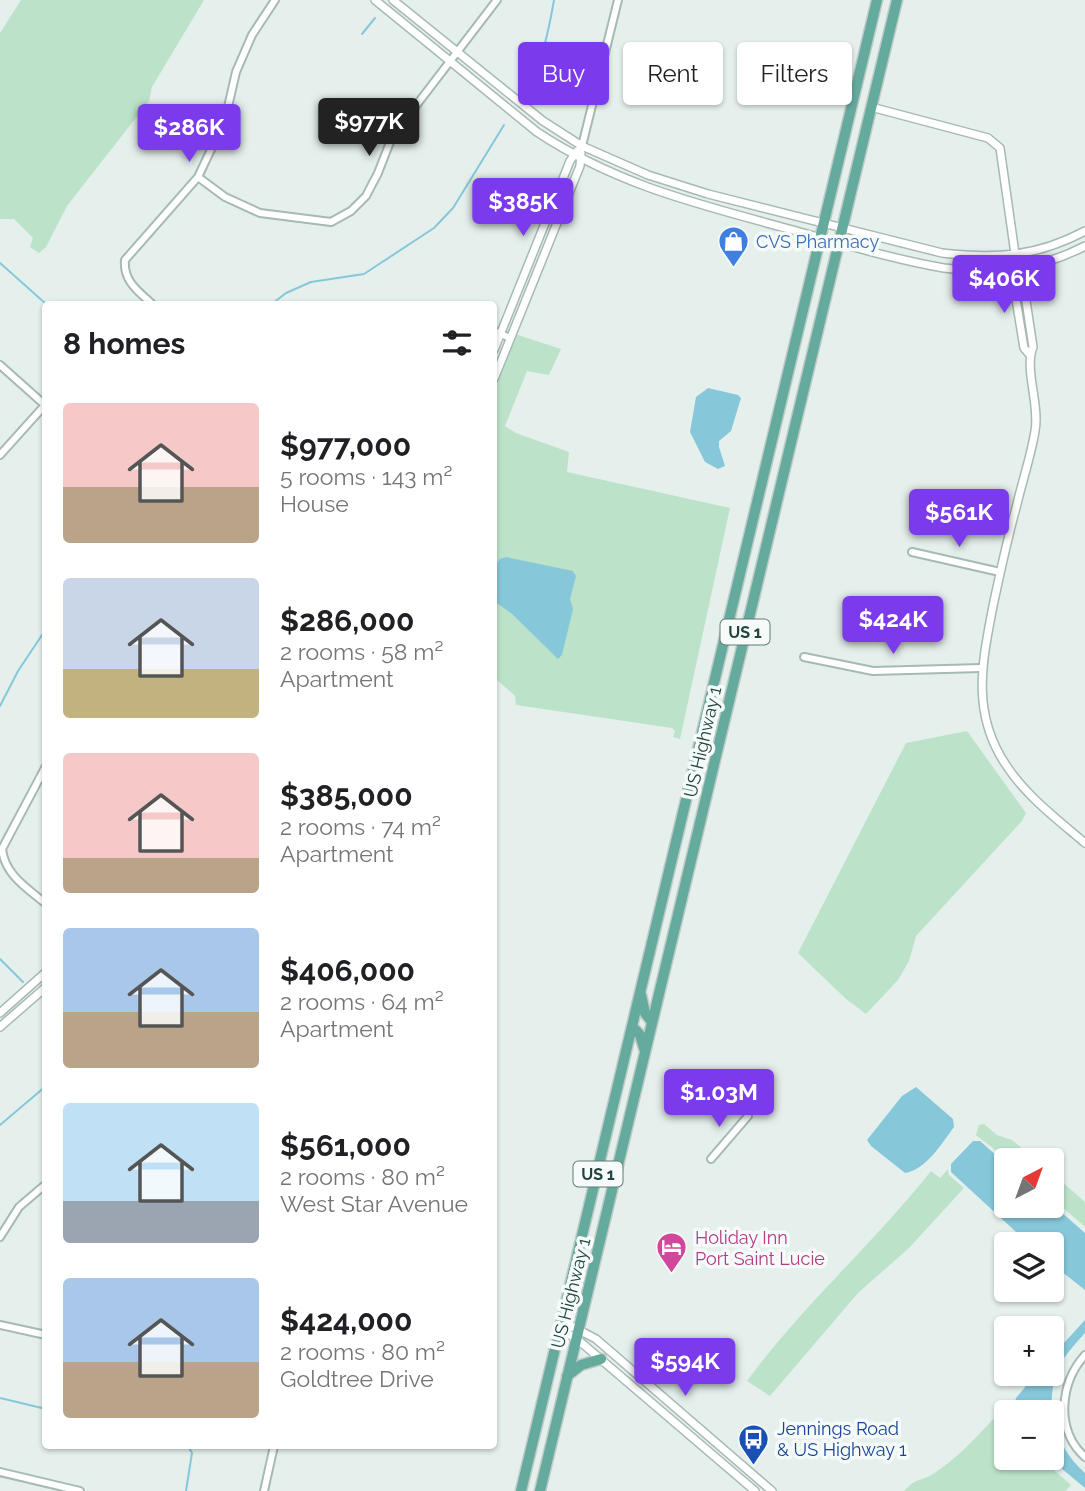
<!DOCTYPE html>
<meta charset="utf-8">
<style>
:root{--surface:#fff;--page:#f6f6f6;--text:#202124;--muted:#757577;--accent:#7c3aed}
body{margin:0;font-family:Raleway,sans-serif;background:var(--page);color:var(--text);height:100vh;display:flex;flex-direction:column;font-size:26px;white-space:nowrap}
*{box-sizing:border-box;margin:0}
p{font-size:23px;color:var(--muted)}
.icon{flex:none;width:38px;height:38px;fill:none;stroke:currentColor;stroke-width:2;stroke-linecap:round;stroke-linejoin:round}
.map{position:relative;flex:1;overflow:hidden}
.panel{position:absolute;left:42px;top:301px;width:455px;height:1148px;display:flex;flex-direction:column;background:var(--surface);border-radius:7px;box-shadow:0 2px 5px #0004}
.panel>*{flex:none}
.top-card{position:absolute;left:518px;top:42px;width:462px;height:63px;display:flex;gap:14px}
.needle{width:46px;rotate:41deg}
.tools{position:absolute;left:994px;top:1148px;display:grid;gap:14px}
.tools a{display:grid;place-items:center;width:70px;height:70px;border-radius:7px;background:var(--surface);box-shadow:0 2px 5px #0004;font-size:35px}
.price{position:absolute;translate:-50% -60px;padding:0 16px;border-radius:7px;background:var(--accent);color:#fff;font-size:23px;line-height:46px;filter:drop-shadow(0 2px 4px #0008)}
.price::after{content:'';position:absolute;left:50%;top:42px;width:21px;height:16px;margin-left:-10px;background:inherit;clip-path:polygon(0 0,100% 0,50% 100%)}
.price.selected{background:#222;color:#fff}
ul{padding:0;list-style:none}
li{display:flex;align-items:center;gap:21px;height:175px;padding:0 21px}
li span{display:grid;place-items:center;flex:none;width:196px;height:140px;border-radius:7px;color:#555}
li>.icon{margin-inline-start:auto}
span .icon{width:84px;height:84px;fill:#fffc;stroke-width:1}
li b{font-size:30px}
h2{display:flex;justify-content:space-between;align-items:center;height:84px;padding:0 21px;font-size:30px}
.tag{padding:0 24px;border-radius:7px;background:var(--surface);box-shadow:0 2px 5px #0004;font-size:24px;line-height:63px}
.tag.selected{background:var(--accent);color:#fff}
.map>svg:first-child{display:block}
.green{fill:#bce3c9}
.water{fill:#87c7da}
.lines{fill:none;stroke-linecap:round;stroke-linejoin:round}
.stream{stroke:#87c7da;stroke-width:2}
.minor-casing{stroke:#a6b9b4;stroke-width:10}
.tertiary-casing{stroke:#a6b9b4;stroke-width:10}
.primary-casing{stroke:#c1cbc9;stroke-width:13}
.minor{stroke:#fff;stroke-width:6}
.tertiary{stroke:#fff;stroke-width:7}
.primary{stroke:#64aa9d;stroke-width:10}
.labels{text-anchor:middle;stroke-width:7;stroke-linejoin:round;paint-order:stroke}
.shield{fill:#f6fbf9;stroke:#617b76;stroke-width:2}
.shield-label{font-size:16px;font-weight:bold;fill:#21443e}
.shop-label{font-size:18px;fill:#366cbe;stroke:#f6fbf9;text-anchor:start}
.street-label{font-size:18px;fill:#21443e;stroke:#f6fbf9}
.hotel-label{font-size:18px;fill:#b23c85;stroke:#f6fbf9;text-anchor:start}
.transit-label{font-size:18px;fill:#164399;stroke:#f6fbf9;text-anchor:start}
</style>
<div class="map">
<svg width="1085" height="1491" viewBox="0 0 1085 1491">
<rect width="100%" height="100%" fill="#e5f0ec"/>
<path class="green" d="M21 0H204L152 87 149 101 67 206 46 247 39 253 30 247 33 238 14 219H0V33Z
M515 334 561 349 549 375 527 371 505 426 516 433 569 452 567 472 730 508 680 739 673 737 675 731 672 728 516 705 515 696 494 677V388Z
M967 731 1026 813 1022 821 916 936 909 961 898 980 866 1014 846 999 798 953 906 743Z
M984 1124 997 1135 1012 1140 1036 1160H1008L976 1135 979 1125Z
M948 1169 949 1175 964 1188 909 1248 858 1293 770 1396 747 1381C802 1306 873 1244 931 1171L940 1178Z
M1052 1173 1085 1202V1227L1052 1198Z
M993 1419 1006 1434V1458H1040L1071 1485 1065 1491H904C918 1476 922 1482 936 1472 958 1457 975 1439 993 1419Z"/>
<path class="water" d="M708 388 738 395 741 398 731 431 719 441V447L725 466 718 469 705 462 690 432 696 397Z
M506 557 573 571 576 576 570 599 573 609 562 655 558 659 512 614 494 601V567L500 559Z
M916 1087 953 1119 954 1127C942 1143 926 1170 905 1173L871 1146 867 1140 902 1096Z
M973 1141H980L1006 1164V1206H1052V1204L1085 1233V1290L1052 1264V1244H1029L951 1172V1164Z
M1085 1320V1333C1057 1364 1053 1370 1051 1412H1013L1016 1398 1036 1374H1052V1356Z
M1052 1422C1060 1442 1068 1458 1085 1473V1488L1049 1458H1052Z"/>
<g class="lines">
<path class="stream" d="M362 34 375 18
M524 93C543 57 547 40 554 0
M0 263 46 304
M272 304 286 293 311 282 364 274 434 228 453 208 504 125
M0 706 18 671 46 629
M0 959 23 982
M0 1125 46 1086
M0 1398 46 1409
M186 1491 192 1453 188 1446"/>
<defs>
<path id="minor" d="M582 146 618 0
M198 177 225 197 260 213 331 222 351 211 366 196 378 173 392 137 497 0
M152 304C138 291 123 281 125 260L198 177 225 120 236 72 252 35 275 0
M494 331 510 338
M0 365 46 406
M0 455 45 405
M912 552 1000 572
M804 657 873 671 981 668
M46 766 2 849C5 875 27 888 46 904
M711 1159 748 1116
M0 1237 19 1207 46 1184
M0 1325 46 1335
M1085 1355C1060 1383 1055 1430 1085 1457
M0 1472 80 1491
M264 1491 274 1446"/>
<path id="tertiary" d="M375 0 537 132C617 185 698 204 789 229 840 243 892 259 944 268 993 275 1041 269 1085 246
M393 0 543 121 582 146 648 175 708 194 942 253C996 259 1036 257 1085 231
M871 107 988 138 1000 148 1018 275 1023 281 1033 347C1024 370 1040 404 1035 431 1031 456 1022 482 1016 508 1007 540 1000 573 993 606 982 663 971 713 1006 765 1026 796 1057 819 1085 843
M1018 275 1013 281 1024 348 1030 355
M494 350 570 161 577 151
M494 379 580 166 581 153
M0 1013 46 972
M0 1027 46 987
M562 1321 596 1339 772 1491
M559 1329 577 1339 755 1491"/>
<path id="primary" d="M641 995 645 1013 652 1022
M632 1026 640 1035 645 1051
M567 1376 581 1365 601 1359
M521 1491 877 0
M540 1491 897 0"/>
</defs>
<use href="#minor" class="minor-casing"/>
<use href="#tertiary" class="tertiary-casing"/>
<use href="#primary" class="primary-casing"/>
<use href="#minor" class="minor"/>
<use href="#tertiary" class="tertiary"/>
<use href="#primary" class="primary"/>
</g>
<defs>
<symbol id="shop-pin" viewBox="-11 -11 22 30"><path d="M0 17L-7.5 6A9.5 9.5 0 1 1 7.5 6Z" fill="#3f7fe0" stroke="#f6fbf9"/><path d="M-5-2.5h2.3a2.7 3.5 0 0 1 5.4 0H5L5.5 6h-11ZM-1.5-2.5h3a1.5 2.3 0 0 0-3 0Z" fill="#fff"/></symbol>
<symbol id="hotel-pin" viewBox="-11 -11 22 30"><path d="M0 17L-7.5 6A9.5 9.5 0 1 1 7.5 6Z" fill="#d1479c" stroke="#f6fbf9"/><path d="M-6-4.5h1.5V1H6V5H4.5V3h-9V5H-6ZM-4 0a1.8 1.8 0 1 1 3.6 0ZM.5 0V-2.5h3Q6-2.5 6 0Z" fill="#fff"/></symbol>
<symbol id="bus-pin" viewBox="-11 -11 22 30"><path d="M0 17L-7.5 6A9.5 9.5 0 1 1 7.5 6Z" fill="#1a4fb4" stroke="#f6fbf9"/><path d="M-5-6H5V4H4V6H2V4H-2V6H-4V4H-5ZM-3.5-4V0h7V-4ZM-3.5 1.2v1.5H-2V1.2ZM2 1.2v1.5H3.5V1.2Z" fill="#fff"/></symbol>
</defs>
<g fill-rule="evenodd">
<use href="#shop-pin" x="716" y="224" width="35" height="47"/>
<use href="#hotel-pin" x="654" y="1230" width="35" height="47"/>
<use href="#bus-pin" x="736" y="1422" width="35" height="47"/>
</g>
<g class="labels">
<g class="shield">
<rect x="720.5" y="619.5" width="49" height="25" rx="5"/>
<rect x="573.5" y="1161.5" width="49" height="25" rx="5"/>
</g>
<g class="shield-label">
<text x="745" y="638">US 1</text>
<text x="598" y="1180">US 1</text>
</g>
<g class="shop-label">
<text x="756" y="248">CVS Pharmacy</text>
</g>
<g class="street-label">
<text transform="translate(703 742) rotate(-77)" y="6">US Highway 1</text>
<text transform="translate(571 1293) rotate(-76)" y="6">US Highway 1</text>
</g>
<g class="hotel-label">
<text x="695" y="1244">Holiday Inn<tspan x="695" dy="21">Port Saint Lucie</tspan></text>
</g>
<g class="transit-label">
<text x="777" y="1435">Jennings Road<tspan x="777" dy="21">&amp; US Highway 1</tspan></text>
</g>
</g>
</svg>
<div class="tools">
<a><svg class="needle" viewBox="-14 -14 28 28"><path d="M0-13l5 13h-10z" fill="#e53935"/><path d="M0 13l5-13h-10z" fill="#757577"/></svg></a>
<a><svg class="icon" aria-label="layers" viewBox="0 0 24 24"><path d="M12 4l9 5-9 5-9-5zM3 14l9 5 9-5"/></svg></a>
<a>+</a>
<a>−</a>
</div>
<b class="price selected" style="left:369px;top:158px">$977K</b>
<b class="price" style="left:189px;top:164px">$286K</b>
<b class="price" style="left:523px;top:238px">$385K</b>
<b class="price" style="left:1004px;top:315px">$406K</b>
<b class="price" style="left:959px;top:549px">$561K</b>
<b class="price" style="left:893px;top:656px">$424K</b>
<b class="price" style="left:719px;top:1129px">$1.03M</b>
<b class="price" style="left:685px;top:1398px">$594K</b>
<div class="top-card">
<a class="tag selected">Buy</a>
<a class="tag">Rent</a>
<a class="tag">Filters</a>
</div>
<section class="panel">
<h2>8 homes<svg class="icon" aria-label="filters" viewBox="0 0 24 24"><path d="M4 7h16M4 17h16"/><circle cx="9" cy="7" r="2"/><circle cx="15" cy="17" r="2"/></svg></h2>
<ul>
<li><span style="background:linear-gradient(#f6c9c9 60%,#b9a48a 0)"><svg class="icon" aria-label="home" viewBox="0 0 24 24"><path d="M3 11l9-7 9 7M6 9v11h12V9"/></svg></span><div><b>$977,000</b><p>5 rooms · 143 m²</p><p>House</p></div></li>
<li><span style="background:linear-gradient(#c9d6e8 65%,#c2b280 0)"><svg class="icon" aria-label="home" viewBox="0 0 24 24"><path d="M3 11l9-7 9 7M6 9v11h12V9"/></svg></span><div><b>$286,000</b><p>2 rooms · 58 m²</p><p>Apartment</p></div></li>
<li><span style="background:linear-gradient(#f6c9c9 75%,#b9a48a 0)"><svg class="icon" aria-label="home" viewBox="0 0 24 24"><path d="M3 11l9-7 9 7M6 9v11h12V9"/></svg></span><div><b>$385,000</b><p>2 rooms · 74 m²</p><p>Apartment</p></div></li>
<li><span style="background:linear-gradient(#a9c7e8 60%,#b9a48a 0)"><svg class="icon" aria-label="home" viewBox="0 0 24 24"><path d="M3 11l9-7 9 7M6 9v11h12V9"/></svg></span><div><b>$406,000</b><p>2 rooms · 64 m²</p><p>Apartment</p></div></li>
<li><span style="background:linear-gradient(#bfe0f5 70%,#9aa5b1 0)"><svg class="icon" aria-label="home" viewBox="0 0 24 24"><path d="M3 11l9-7 9 7M6 9v11h12V9"/></svg></span><div><b>$561,000</b><p>2 rooms · 80 m²</p><p>West Star Avenue</p></div></li>
<li><span style="background:linear-gradient(#a9c7e8 60%,#b9a48a 0)"><svg class="icon" aria-label="home" viewBox="0 0 24 24"><path d="M3 11l9-7 9 7M6 9v11h12V9"/></svg></span><div><b>$424,000</b><p>2 rooms · 80 m²</p><p>Goldtree Drive</p></div></li>
</ul>
</section>
</div>
